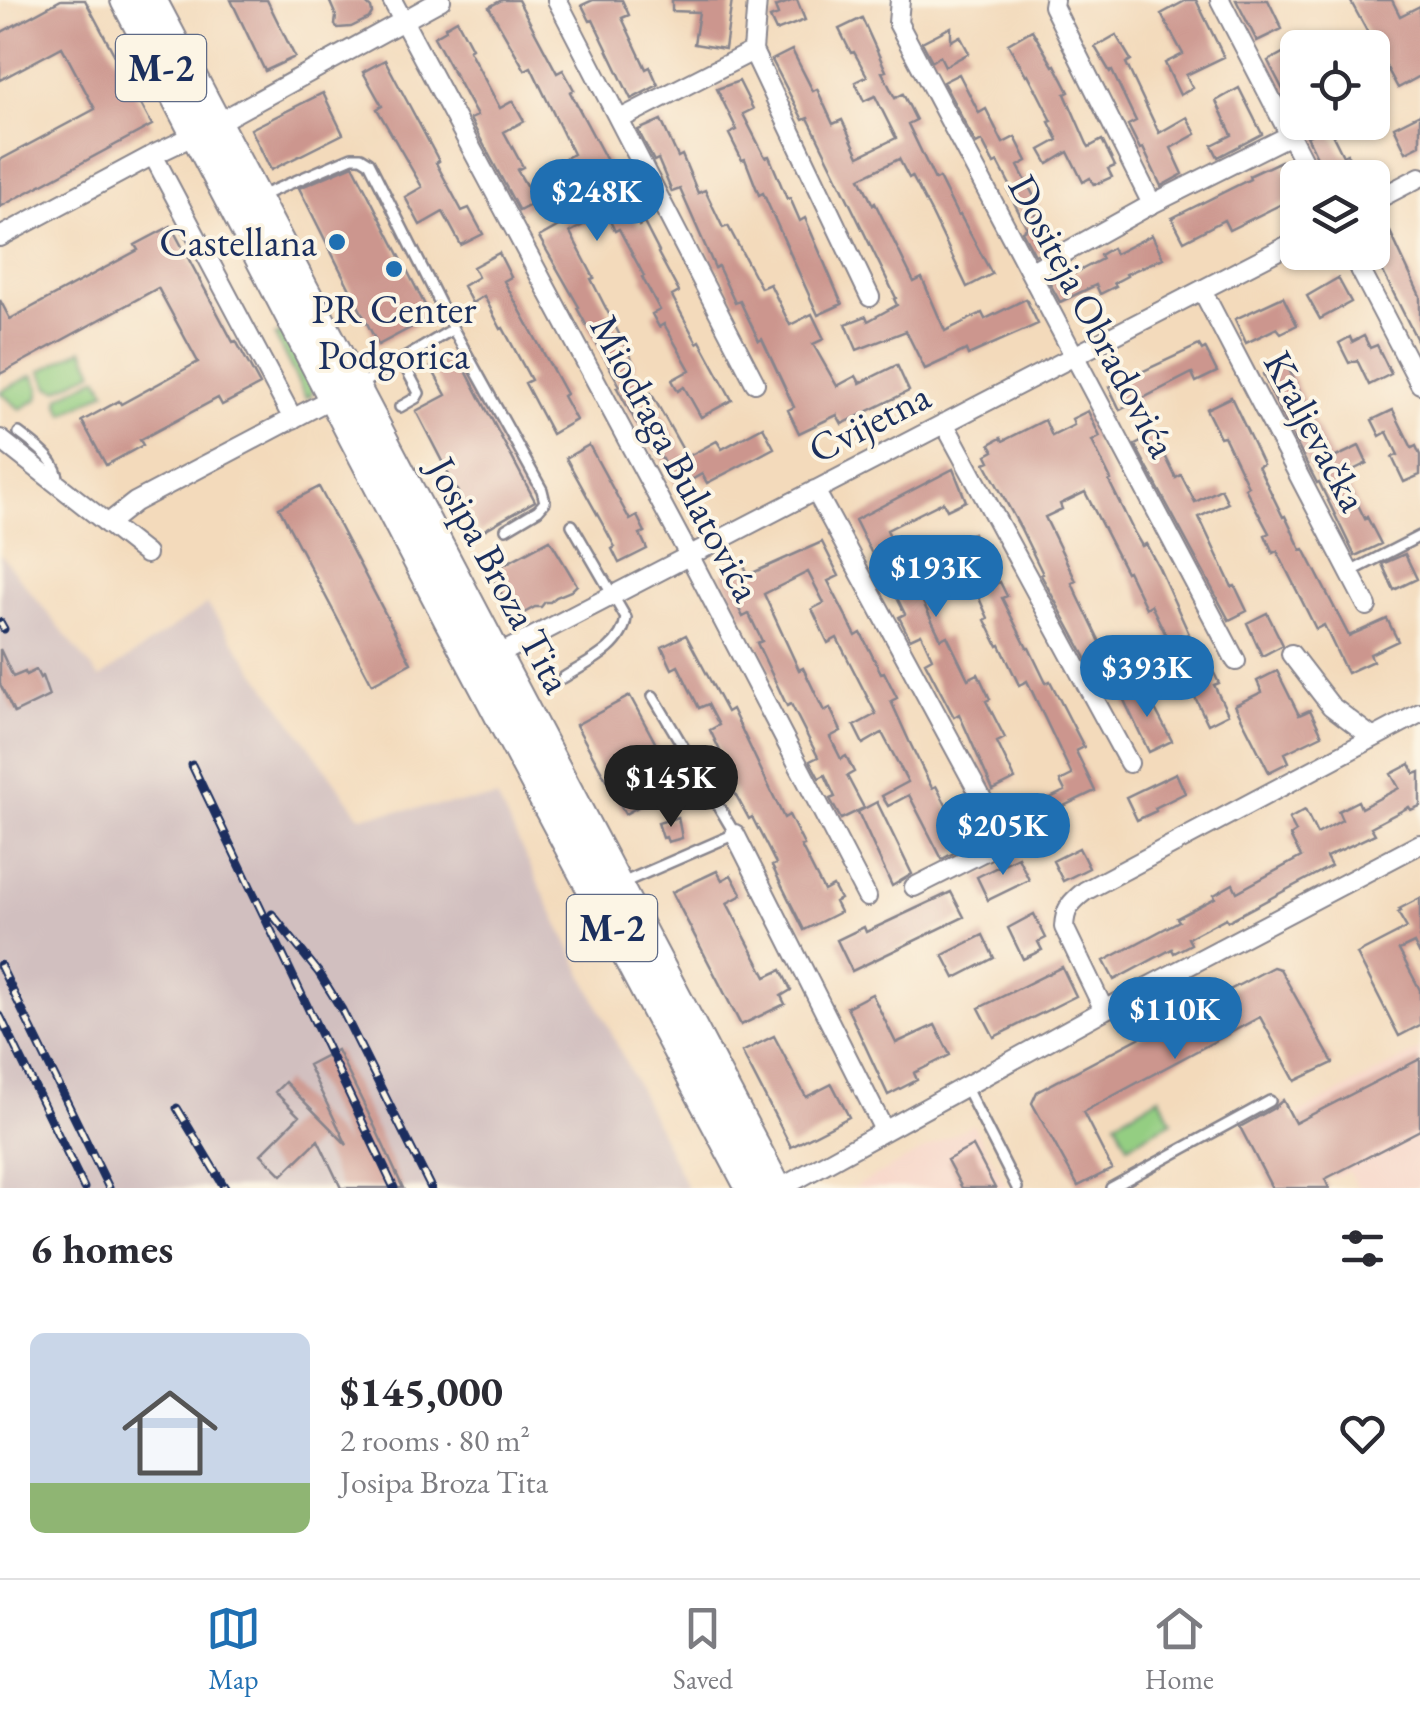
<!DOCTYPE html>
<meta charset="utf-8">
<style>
:root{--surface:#fff;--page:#f2f2f3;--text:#2b2b33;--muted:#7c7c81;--line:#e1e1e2;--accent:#1f6fb2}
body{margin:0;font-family:"EB Garamond",serif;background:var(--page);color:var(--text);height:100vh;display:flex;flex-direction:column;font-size:38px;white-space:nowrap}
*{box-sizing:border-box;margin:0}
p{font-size:32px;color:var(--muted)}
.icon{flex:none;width:55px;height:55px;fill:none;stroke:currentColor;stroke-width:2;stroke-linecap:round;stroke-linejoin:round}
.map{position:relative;height:1188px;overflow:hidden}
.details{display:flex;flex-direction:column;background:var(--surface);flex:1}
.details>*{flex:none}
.buttons{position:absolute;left:1280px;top:30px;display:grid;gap:20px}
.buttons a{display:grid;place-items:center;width:110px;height:110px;border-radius:15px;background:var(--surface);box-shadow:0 2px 8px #0004;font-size:50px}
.price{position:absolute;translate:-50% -85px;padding:0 22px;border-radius:35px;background:var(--accent);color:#fff;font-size:32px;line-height:65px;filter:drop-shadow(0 2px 5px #0008)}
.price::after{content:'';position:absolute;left:50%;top:60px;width:30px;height:22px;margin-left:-15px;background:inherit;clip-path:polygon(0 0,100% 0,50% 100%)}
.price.active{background:#222;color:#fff}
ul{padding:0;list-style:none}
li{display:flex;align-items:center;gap:30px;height:250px;padding:0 30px}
li span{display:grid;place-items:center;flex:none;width:280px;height:200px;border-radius:15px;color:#555}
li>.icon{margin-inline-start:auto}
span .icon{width:120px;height:120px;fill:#fffc;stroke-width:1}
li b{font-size:42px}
h2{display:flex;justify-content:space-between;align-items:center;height:120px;padding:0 30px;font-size:42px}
.tabs{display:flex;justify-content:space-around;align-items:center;height:140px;border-top:2px solid var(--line);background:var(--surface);font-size:28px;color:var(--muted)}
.tabs a{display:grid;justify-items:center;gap:5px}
.tabs .active{color:var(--accent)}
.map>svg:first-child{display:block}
.built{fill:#f6d1c5}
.industrial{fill:#d1bfbf}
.green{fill:#94ce82;stroke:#587e70;stroke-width:2.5}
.building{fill:#cc968e}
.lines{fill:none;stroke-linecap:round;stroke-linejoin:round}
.lane-casing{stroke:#87848c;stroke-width:14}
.street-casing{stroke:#87848c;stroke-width:22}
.primary-casing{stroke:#87848c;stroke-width:32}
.lane{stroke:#fff;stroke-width:9}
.street{stroke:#fff;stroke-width:18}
.primary{stroke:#fff;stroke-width:28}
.rail-casing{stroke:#1b2f5e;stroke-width:9}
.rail{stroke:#fcf5e5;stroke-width:5;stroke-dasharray:15;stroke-linecap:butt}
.poi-dot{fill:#1f6fb2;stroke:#fcf5e5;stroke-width:4}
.labels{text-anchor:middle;stroke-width:8;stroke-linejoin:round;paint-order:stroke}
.shield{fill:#fcf5e5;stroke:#5e6a86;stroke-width:2.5}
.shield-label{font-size:38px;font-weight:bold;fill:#1b2f5e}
.poi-label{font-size:40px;fill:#1b2f5e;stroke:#fcf5e5;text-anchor:end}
.street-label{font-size:40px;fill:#1b2f5e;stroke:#fcf5e5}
</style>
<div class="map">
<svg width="1420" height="1188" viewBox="0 0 1420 1188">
<rect width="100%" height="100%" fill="#fcf5e5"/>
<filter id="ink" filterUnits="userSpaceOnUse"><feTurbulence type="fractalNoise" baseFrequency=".01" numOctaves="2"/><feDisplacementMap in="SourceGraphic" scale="20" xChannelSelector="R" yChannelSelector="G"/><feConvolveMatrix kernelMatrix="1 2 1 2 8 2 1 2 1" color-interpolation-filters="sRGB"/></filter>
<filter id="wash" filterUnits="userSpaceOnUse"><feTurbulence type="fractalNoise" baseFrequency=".0048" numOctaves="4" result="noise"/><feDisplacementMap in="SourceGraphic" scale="40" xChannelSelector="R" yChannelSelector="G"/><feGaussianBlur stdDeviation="2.25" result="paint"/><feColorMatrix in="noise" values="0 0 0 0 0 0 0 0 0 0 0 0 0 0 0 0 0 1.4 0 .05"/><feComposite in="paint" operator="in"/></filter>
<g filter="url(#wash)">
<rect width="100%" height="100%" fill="#f3dabb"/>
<path class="built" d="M1420 1050V1188H1358L1349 1171 1333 1179 1298 1114Z
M973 1124 1007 1188H852Z"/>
<path class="industrial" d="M0 554 100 678 207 604 360 816 497 798 687 1188H0Z"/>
<path class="green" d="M285 331 313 386 311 395 306 398 275 336Z
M83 349 94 371 58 390 49 387 41 371Z
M33 375 40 390 38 399 20 409 0 392Z
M98 377 106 391 64 414 59 404 60 397Z
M1160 1097 1172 1121 1128 1145 1116 1121Z"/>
<g id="blocks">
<path class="building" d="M61 0H85L152 125 0 207V160L95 109 62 47 0 80V33Z
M231 0H267L295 57 265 71Z
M329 0H363L371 8 372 13 369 18 351 27 338 28 335 25 336 16Z
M502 0H518L557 73 563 70 574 90 570 92 614 174 612 175 639 226 644 223 659 252 658 253 679 292 672 296 697 343 700 341 732 400 701 417 684 387 678 391 672 380 690 370 664 324 659 327 652 314 660 310 642 277 644 276 619 229 615 231 606 213 570 232 594 278 591 279 635 365 632 367 647 395 651 393 687 457 717 441 722 449 763 427 774 448 707 483 702 474 677 488 657 450 653 452 617 388 620 386 577 308 579 307 539 237 564 223 549 195 519 211 470 119 477 116 434 37 446 30 445 27 457 20 472 48 469 50 500 108 513 101 524 121 504 132 523 167 517 170 530 192 569 170 563 160 573 154 531 67 525 70 489 7Z
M593 0H622L629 15 622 18 646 69 650 67 658 85 631 99 593 20 590 21 582 5Z
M672 0H732L725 49 694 44 699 12 672 11Z
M794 0H797L805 20 776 31 770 18 778 15 775 7Z
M1187 0H1196L1224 57 1186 75 1193 88 1180 95 1165 63 1183 54 1161 14Z
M1236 0H1268L1282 29 1257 41Z
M1350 0H1392L1400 16 1420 6V76L1398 88Z
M862 18 886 71 882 72 895 98 903 94 916 120 908 124 935 180 939 178 958 216 960 215 992 274 967 287 933 216 912 176 909 178 899 159 860 178 873 205 875 203 914 282 922 278 945 331 982 313 985 319 1026 299 1038 324 968 355 966 350 925 369 906 331 857 350 846 324 866 316 868 321 897 305 894 299 896 298 808 118 803 120 772 60 792 50 813 91 817 89 833 124 842 120 859 156 896 138 875 96 864 101 855 82 867 76 854 52 851 53 839 29Z
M951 27V41L960 36 969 53 945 66 940 56 932 61 922 42Z
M1032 30 1053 66 1055 65 1069 92 1065 94 1087 144 1089 147 1102 140 1115 166 1108 169 1112 177 1094 185 1090 178 1083 182 1068 152 1048 164 1040 150 1058 140 1049 122 1052 121 1028 74 1026 75 1008 44Z
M1116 35 1131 60 1126 63 1159 133 1187 117 1196 134 1171 148 1183 174 1161 186 1143 148 1140 149 1128 125 1136 121 1112 71 1110 72 1095 47Z
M1292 48 1298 60V119L1268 61Z
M385 60 439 161 436 163 462 211 469 208 483 234 461 245 443 212 420 225 405 197 422 187 377 109 382 106 363 72Z
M959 74 979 113 986 109 1003 143 1015 137 1027 161 1018 166 1039 206 1033 209 1052 246 1035 255 1022 231 1027 228 1008 191 1012 189 998 162 994 164 982 141 976 144 943 82Z
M739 81 753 109 743 114 765 157 769 156 787 199 790 198 800 221 805 218 842 304 818 315 763 193 759 195 745 159 742 160 729 134 737 130 717 89Z
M1239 88 1262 134 1218 157 1212 145 1232 135 1216 101Z
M323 93 343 134 271 170 251 129Z
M1420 114V145L1406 152 1394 127Z
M661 120 678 157 682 155 698 193 705 190 723 228 728 226 761 288 770 284 790 325 812 314 824 339 813 344 837 386 856 376 860 383 897 365 909 391 842 424 837 415 799 433 788 410 794 407 762 339 759 341 740 301 735 303 718 266 715 268 680 189 672 192 658 159 654 161 638 130Z
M1304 122H1326L1343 156 1347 154 1357 174 1350 178H1327L1307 136 1310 135Z
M1281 161 1298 196 1229 230 1224 220 1184 241 1172 218 1250 179 1249 176Z
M353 165 431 317 378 345 299 188Z
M1387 225 1420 296V346L1372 250V232Z
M171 226 233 342 236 341 260 385 222 405 218 398 140 440 143 445 106 465 82 421 119 401 121 404 198 362 158 288 0 374V300L10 319 138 250 135 245Z
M1152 235 1163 258 1126 274 1127 276 1114 283 1116 286 1100 294 1096 285 1060 302 1048 280 1073 268 1075 273 1102 259 1100 255 1112 248 1115 254Z
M499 253 511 277 504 281 566 394 563 396 576 420 552 434 525 383 531 380 503 328 501 329 484 296 472 303 463 286 478 277 473 267Z
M1338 278 1351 302 1320 319 1307 296Z
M1283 297 1297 325 1281 333 1277 328 1246 343 1235 319Z
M1364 336 1370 348 1377 345 1391 374 1369 385 1357 360 1349 363 1339 343 1350 337 1352 342Z
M1199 345 1202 350 1205 348 1217 372 1196 382 1192 373 1120 410 1109 387Z
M457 354 535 501 479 533 416 411 446 395 431 367Z
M1286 363 1332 459 1359 446 1367 463 1343 475 1365 519 1367 517 1381 544 1355 556 1319 482 1317 483 1283 418 1263 374Z
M1231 397 1263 464 1258 466 1283 517 1285 516 1301 550 1304 549 1349 636 1387 619 1398 641 1370 654 1373 661 1347 673 1324 625 1316 629 1277 551 1273 553 1265 535 1269 533 1245 488 1248 486 1224 436 1220 437 1206 409Z
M1393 410 1412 448 1416 446 1420 455V475L1404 482 1392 457 1398 455 1387 432 1380 436 1372 420Z
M1088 411 1100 437 1092 441 1111 480 1109 481 1135 534 1142 546 1146 544 1159 568 1189 634 1170 643 1151 605 1146 608 1128 571 1126 572 1085 492 1060 504 1062 509 1045 517 1076 581 1072 583 1076 592 1101 644 1107 641 1119 667 1097 678 1041 575 1043 574 1021 529 985 463 990 461 987 455 994 451 990 444 1001 438 1003 441 1045 420 1052 436 1074 425 1072 419Z
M1155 435 1176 478 1181 475 1195 502 1221 489 1228 503 1199 517 1232 587 1235 586 1247 611 1229 620 1135 445Z
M589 445 630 520 637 516 645 532 640 534 647 549 619 563 612 549 615 547 607 532 566 458Z
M953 469 966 501 947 510 943 502 887 530 902 561 905 562 915 557 926 580 915 586 941 639 947 636 968 679 978 674 990 699 986 701 1005 738 997 742 1015 779 993 790 959 714 954 717 925 662 932 658 921 634 910 639 899 617 905 614 875 553 872 554 855 520Z
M319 487 411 663 372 684 279 508Z
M973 533 986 560 980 563 991 586 1000 582 1007 596 1002 598 1027 648H1029L1046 683 1050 681 1084 747 1076 751 1095 791 1055 810 1059 818 1035 830 1025 810 1065 791 1060 781 1072 775 1027 681 1019 685 1000 645 998 646 985 620 988 618 954 543Z
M550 540 577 585 571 591 556 597 550 602H545L541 607H535L513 619 507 617 502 610 505 600 490 572Z
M822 542 839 576 828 581 856 636 861 633 881 673 884 672 897 698 891 701 909 741 932 788 936 786 966 843 964 844 965 847 942 859 909 795 888 806 882 796 908 782 882 733 863 744 854 726 876 714 837 638 828 643 812 609 824 603 808 572 764 594 799 670 803 668 824 711 830 708 841 731 830 737 841 759 846 756 854 772 847 776 864 808 841 819 830 799 835 797 825 775 819 778 810 761 818 757 791 704 787 706 757 643 762 641 749 614 743 617 722 574 743 564 748 575Z
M1405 554 1417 579 1394 590 1382 564Z
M1267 613 1283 645 1262 656 1247 623Z
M686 635 727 712 732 709 784 818 789 815 804 845 801 846 824 891 833 886 840 899 835 902 840 912 804 930 772 866 776 864 752 817 749 819 717 760 723 757 710 730 719 725 708 704 699 708 678 666 672 669 662 647Z
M0 649 13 677 25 672 26 675 36 670 40 678 42 676 49 696 14 713 0 684Z
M1198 658 1205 672 1212 669 1219 683 1214 685 1228 714 1208 724 1194 695 1187 698 1181 687 1185 685 1177 668Z
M1277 671 1299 715 1310 710 1322 735 1285 753 1289 762 1269 772 1235 705 1262 692 1257 681Z
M1144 688 1172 741 1149 752 1123 698Z
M630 696 678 785 625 814 576 725Z
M1410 764 1415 774 1420 772V806L1411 810 1409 807 1371 827 1375 834 1326 857 1331 866 1228 921 1226 918 1188 938 1191 944 1174 953 1172 949 1114 980 1104 961 1179 921 1177 918 1215 898 1214 895 1233 884 1237 892 1301 857 1290 836 1296 832 1289 819 1305 810 1317 834 1342 820 1338 811 1358 801 1361 808 1399 788 1391 774Z
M1176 773 1185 793 1155 808 1156 811 1137 820 1126 797Z
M877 802 912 874 892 886 858 812Z
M678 817 682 838 668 842 666 837 663 838 658 823Z
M1079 848 1089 868 1063 881 1053 861Z
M1018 857 1029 880 988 900 977 877Z
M717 871 722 880 731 875 742 895 727 903 766 977 781 970 791 990 781 996 785 1004 741 1025 672 892Z
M951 892 964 917 852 971 837 940 864 927 866 932Z
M1420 898V955L1414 943 1399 950 1420 990V1025L1399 1036 1357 954 1407 928 1398 913 1401 911 1399 909Z
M1034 914 1046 938 1038 942 1042 950 1023 959 1008 928Z
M983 935 994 958 955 978 943 955Z
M1062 967 1076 996 994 1037 979 1008Z
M1273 967 1280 969 1333 1063 1295 1081 1260 1017 1083 1112 1112 1169 1078 1186 1032 1103 1037 1092Z
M872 994 896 1043 935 1025 950 1055 914 1073 917 1080 888 1095 847 1007Z
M774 1036 806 1097 832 1084 849 1117 791 1147 742 1052Z
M337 1050 373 1123 403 1188H341L318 1140 282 1175 261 1154 299 1116 275 1092 285 1082 347 1145 308 1065Z
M1420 1059V1130L1325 1179 1329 1188H1272L1240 1127 1274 1108 1283 1100 1295 1123Z
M973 1146 995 1188H962L947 1160Z"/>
</g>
</g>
<g filter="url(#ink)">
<use href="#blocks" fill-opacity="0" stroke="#87848c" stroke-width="2.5"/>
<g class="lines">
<defs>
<path id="lane" d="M258 197 352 157H361L369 162 453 329 542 490 545 502 538 510 506 529
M358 386 453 329
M400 407 416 398 419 393 402 361
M19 433C37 447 57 459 59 483
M1350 572 1420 536
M563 678C586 663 622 649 626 618L572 525
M620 884 735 834 653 696
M965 1086 1017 1188
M1111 1188 1270 1101"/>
<path id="street" d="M392 0 689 555 867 897
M557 0 755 383
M757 0 753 51 870 297
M900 0 898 23 1236 661
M1220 0 1312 178
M620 119 753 51
M153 155 293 419
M1372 202 1420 177
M1152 204 1290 135
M0 237 153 155 195 135 441 0
M1351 252 1420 384
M1030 272 1152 204 1053 6 1054 0
M1202 290 1367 606
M944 423 1129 763
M0 439 146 554
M815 490 1005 841 914 887
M107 524 135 502 332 398
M1291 654 1331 706 1373 738
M490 659 1298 240
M735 834 884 1130
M1104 1010 1064 927C1065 908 1071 902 1085 891L1420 713
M781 1188 1104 1010 1420 844"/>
<path id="primary" d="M125 0 450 623 750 1188
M152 0 777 1188"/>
</defs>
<use href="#lane" class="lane-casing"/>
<use href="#street" class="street-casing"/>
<use href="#primary" class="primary-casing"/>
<use href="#lane" class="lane"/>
<use href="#street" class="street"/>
<use href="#primary" class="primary"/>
<defs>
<path id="rail" d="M0 622 4 629
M192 765 394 1188
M272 914 319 973 342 1010 431 1188
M0 965 109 1188
M0 1016 84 1188
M177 1108 225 1188"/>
</defs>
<use href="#rail" class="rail-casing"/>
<use href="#rail" class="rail"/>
</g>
</g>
<g class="poi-dot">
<circle cx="337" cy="242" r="10"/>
<circle cx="394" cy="269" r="10"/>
</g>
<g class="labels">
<g class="shield">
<rect x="116" y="35" width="90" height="66" rx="8"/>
<rect x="567" y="895" width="90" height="66" rx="8"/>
</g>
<g class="shield-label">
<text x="161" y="81">M-2</text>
<text x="612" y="941">M-2</text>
</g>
<g class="poi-label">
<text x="317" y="256">Castellana</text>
<text x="394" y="323" text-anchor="middle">PR Center<tspan x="394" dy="46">Podgorica</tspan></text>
</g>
<g class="street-label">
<text transform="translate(1093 316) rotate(62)" y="14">Dositeja Obradovića</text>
<text transform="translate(869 422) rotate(-27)" y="14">Cvijetna</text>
<text transform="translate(1316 431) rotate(62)" y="14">Kraljevačka</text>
<text transform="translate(676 458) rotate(62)" y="14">Miodraga Bulatovića</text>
<text transform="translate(500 575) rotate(62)" y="14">Josipa Broza Tita</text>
</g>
</g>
</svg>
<div class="buttons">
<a><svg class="icon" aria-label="locate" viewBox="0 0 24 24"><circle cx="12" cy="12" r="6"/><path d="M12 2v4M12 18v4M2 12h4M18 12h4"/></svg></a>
<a><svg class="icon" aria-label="layers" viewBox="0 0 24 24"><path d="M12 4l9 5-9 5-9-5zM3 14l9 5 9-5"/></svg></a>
</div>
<b class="price" style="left:597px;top:244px">$248K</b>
<b class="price" style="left:936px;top:620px">$193K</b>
<b class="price" style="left:1147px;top:720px">$393K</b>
<b class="price active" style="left:671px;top:830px">$145K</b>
<b class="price" style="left:1003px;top:878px">$205K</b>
<b class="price" style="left:1175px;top:1062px">$110K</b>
</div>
<section class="details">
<h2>6 homes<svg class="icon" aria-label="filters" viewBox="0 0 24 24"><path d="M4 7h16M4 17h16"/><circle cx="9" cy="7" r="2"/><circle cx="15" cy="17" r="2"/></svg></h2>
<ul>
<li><span style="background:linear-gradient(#c9d6e8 75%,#8fb573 0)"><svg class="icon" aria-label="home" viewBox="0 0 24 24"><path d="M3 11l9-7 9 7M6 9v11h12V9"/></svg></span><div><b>$145,000</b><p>2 rooms · 80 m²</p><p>Josipa Broza Tita</p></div><svg class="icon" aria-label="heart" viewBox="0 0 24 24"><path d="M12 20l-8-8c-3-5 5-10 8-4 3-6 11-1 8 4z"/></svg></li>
</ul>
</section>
<nav class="tabs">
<a class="active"><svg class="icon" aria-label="map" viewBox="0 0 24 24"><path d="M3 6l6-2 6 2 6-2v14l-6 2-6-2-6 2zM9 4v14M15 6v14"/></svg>Map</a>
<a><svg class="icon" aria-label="saved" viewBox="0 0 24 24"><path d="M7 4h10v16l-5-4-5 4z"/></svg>Saved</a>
<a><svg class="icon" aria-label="home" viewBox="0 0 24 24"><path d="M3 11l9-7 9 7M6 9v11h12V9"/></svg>Home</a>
</nav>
